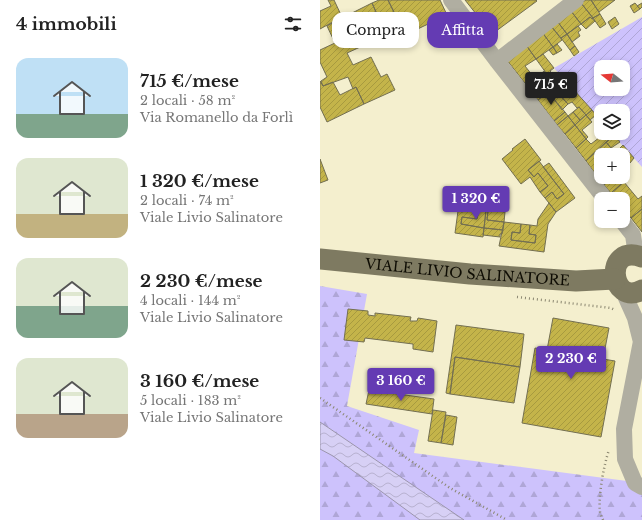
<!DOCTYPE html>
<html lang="it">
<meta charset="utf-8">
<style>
:root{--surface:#fff;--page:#f6f6f6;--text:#222;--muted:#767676;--accent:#643bb3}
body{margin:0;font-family:"Libre Baskerville",serif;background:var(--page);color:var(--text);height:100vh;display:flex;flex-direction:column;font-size:15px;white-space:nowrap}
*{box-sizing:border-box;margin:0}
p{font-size:13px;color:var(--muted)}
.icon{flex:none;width:22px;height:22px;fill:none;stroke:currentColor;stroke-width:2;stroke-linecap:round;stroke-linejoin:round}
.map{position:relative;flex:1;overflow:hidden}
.details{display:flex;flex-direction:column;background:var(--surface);width:320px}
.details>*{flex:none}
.banner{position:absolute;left:12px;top:12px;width:250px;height:36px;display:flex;gap:8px}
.needle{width:26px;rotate:287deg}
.controls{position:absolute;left:274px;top:60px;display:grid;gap:8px}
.controls a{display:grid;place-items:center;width:36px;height:36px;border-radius:8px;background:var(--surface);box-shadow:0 2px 6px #0003;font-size:20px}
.price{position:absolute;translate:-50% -34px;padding:0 9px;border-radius:4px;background:var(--accent);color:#fff;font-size:13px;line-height:26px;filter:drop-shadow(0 1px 2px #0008)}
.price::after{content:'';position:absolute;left:50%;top:24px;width:12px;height:9px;margin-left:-6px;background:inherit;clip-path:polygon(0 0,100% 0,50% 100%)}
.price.current{background:#222;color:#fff}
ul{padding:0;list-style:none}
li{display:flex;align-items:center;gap:12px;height:100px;padding:0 16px}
li span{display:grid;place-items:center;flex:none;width:112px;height:80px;border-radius:12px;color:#555}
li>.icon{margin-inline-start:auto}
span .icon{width:48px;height:48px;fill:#fffc;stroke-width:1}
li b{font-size:17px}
h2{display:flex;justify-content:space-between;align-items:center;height:48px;padding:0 16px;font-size:17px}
.pill{padding:0 14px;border-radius:12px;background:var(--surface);box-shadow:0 2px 6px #0003;font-size:14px;line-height:36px}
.pill.current{background:var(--accent);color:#fff}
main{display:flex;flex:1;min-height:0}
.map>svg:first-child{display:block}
.forest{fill:url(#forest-firs)}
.garden{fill:url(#garden-furrows);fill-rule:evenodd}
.water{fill:url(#water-waves);stroke:#9b95ac}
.building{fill:url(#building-hatch);stroke:#736f52}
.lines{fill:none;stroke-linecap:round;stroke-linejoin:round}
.path{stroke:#8a8670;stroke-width:2.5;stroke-dasharray:1 3;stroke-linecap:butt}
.minor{stroke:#b0aea1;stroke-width:16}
.major{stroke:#7e7a61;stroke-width:21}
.labels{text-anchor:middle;stroke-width:3;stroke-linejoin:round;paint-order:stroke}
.street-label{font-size:14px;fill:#0e0c03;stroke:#f4efce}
</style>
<main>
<section class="details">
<h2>4 immobili<svg class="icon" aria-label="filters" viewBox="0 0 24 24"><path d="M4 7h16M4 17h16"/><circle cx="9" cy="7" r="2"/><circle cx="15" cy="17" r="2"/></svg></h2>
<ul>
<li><span style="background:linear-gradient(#bfe0f5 70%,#7fa58c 0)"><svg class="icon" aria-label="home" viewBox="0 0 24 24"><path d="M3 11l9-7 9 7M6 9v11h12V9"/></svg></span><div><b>715 €/mese</b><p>2 locali · 58 m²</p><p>Via Romanello da Forlì</p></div></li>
<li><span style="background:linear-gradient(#dfe7d0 70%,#c2b280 0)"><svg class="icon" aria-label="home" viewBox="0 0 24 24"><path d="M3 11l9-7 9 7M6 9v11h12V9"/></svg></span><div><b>1 320 €/mese</b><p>2 locali · 74 m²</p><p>Viale Livio Salinatore</p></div></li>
<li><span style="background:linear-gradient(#dfe7d0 60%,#7fa58c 0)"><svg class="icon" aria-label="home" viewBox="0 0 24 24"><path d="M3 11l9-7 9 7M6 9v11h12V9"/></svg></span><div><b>2 230 €/mese</b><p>4 locali · 144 m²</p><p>Viale Livio Salinatore</p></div></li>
<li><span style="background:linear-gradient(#dfe7d0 70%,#b9a48a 0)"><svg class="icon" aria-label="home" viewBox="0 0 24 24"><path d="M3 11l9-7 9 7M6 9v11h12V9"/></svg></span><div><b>3 160 €/mese</b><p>5 locali · 183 m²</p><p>Viale Livio Salinatore</p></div></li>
</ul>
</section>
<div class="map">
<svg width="322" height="520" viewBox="0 0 322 520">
<defs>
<pattern id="forest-firs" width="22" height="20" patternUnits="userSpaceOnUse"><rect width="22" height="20" fill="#cdc2fc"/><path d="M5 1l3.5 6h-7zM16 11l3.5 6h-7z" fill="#afa6d6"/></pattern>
<pattern id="garden-furrows" width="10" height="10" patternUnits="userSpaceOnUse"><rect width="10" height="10" fill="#cdc2fc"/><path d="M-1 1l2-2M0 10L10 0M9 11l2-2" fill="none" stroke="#afa6d6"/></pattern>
<pattern id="water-waves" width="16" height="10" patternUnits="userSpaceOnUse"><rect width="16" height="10" fill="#d7d0f5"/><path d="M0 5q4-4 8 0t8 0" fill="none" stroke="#b7b1d0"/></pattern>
<pattern id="building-hatch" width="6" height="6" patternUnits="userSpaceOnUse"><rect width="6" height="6" fill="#c4b44a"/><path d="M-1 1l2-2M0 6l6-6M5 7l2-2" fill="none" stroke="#a79a3f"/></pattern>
</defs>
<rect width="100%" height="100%" fill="#f4efce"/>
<path class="forest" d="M0 286 47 294 27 406 99 430 94 453 322 483V520H0Z"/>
<path class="garden" d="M322 17V167L291 133H303V111H281V121L234 68ZM281 67H303V89H281Z"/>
<path class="water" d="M0 422 144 520H100L13 456 0 449Z"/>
<path class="building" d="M8 0H14L22 17 0 29V11L11 6Z
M59 0H68L82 28 27 53 33 65 51 57 61 77 67 74 75 90 44 104 36 87 33 89 28 77 3 86 1 81 7 77 0 62V50L15 43 7 26 14 22 20 33 25 31 28 36 60 21 52 3Z
M68 0H120L127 15 85 35Z
M145 0H216L217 1 172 34Z
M266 0H271L280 14 273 18 261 3Z
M271 0H295L279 12Z
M52 3 60 21 28 36 25 31 20 33 14 22Z
M261 3 273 18 272 19 270 17 261 24 251 11Z
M315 3 320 9 314 13 310 6Z
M322 3V7L320 9 317 6Z
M251 11 261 24 247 34 237 21Z
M280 14 286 24 280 28 273 18Z
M270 17 275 21 266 29 261 24Z
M295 17 299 24 292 29 288 22Z
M237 21 247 34 241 38 231 26Z
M231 26 242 40 233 47 222 32Z
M258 26 261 30 258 32 260 36 252 42 247 34Z
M222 32 233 47 216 59 206 45Z
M247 34 255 46 250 50 241 38Z
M237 44 242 50 237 53 233 47Z
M206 45 216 59 205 66 216 80 208 87 186 59Z
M255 46 259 52 254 56 250 50Z
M233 47 237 53 233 55 229 50Z
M223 54 234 68 230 71 233 74 229 77 216 59Z
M224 71 229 77 219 85 215 79Z
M244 79 272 110 266 115 259 107 257 108 252 102 248 104 233 88Z
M226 80 233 88 226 94 219 85Z
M0 81 3 86 13 82 20 95 36 87 44 104 7 122 0 107Z
M215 81 226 94 218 100 208 87Z
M233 88 248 104 242 110 233 98 236 95 231 90Z
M231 90 236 95 233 98 245 112 234 121 218 100Z
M259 107 266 115 260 120 253 112Z
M272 110 276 115 270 120 266 115Z
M245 112 248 116 237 125 234 121Z
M253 112 260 120 255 125 248 116Z
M266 115 272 122 262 130 268 137 266 139 255 125Z
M248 116 255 125 245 134 237 125Z
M255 125 266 139 256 148 245 134Z
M284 133H292L294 135 289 140 284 134Z
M284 134 289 140 266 161 256 148 266 139 271 144Z
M294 135 300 142 291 148 286 142Z
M205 139 221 160 208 170 214 177 218 173 228 186 220 192 210 177 201 184 182 159 193 150 192 149Z
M286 142 291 148 281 155 278 158 274 153Z
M303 145 309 152 303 156 298 150Z
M309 152 314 158 310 163 303 156Z
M274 153 281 162V166L274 172 266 161Z
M0 159 8 180 0 183Z
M219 161 244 194 237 199 232 192 225 198 220 192 228 186 218 173 214 177 208 170Z
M229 163 255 198 236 212 225 198 232 192 237 199 244 194 223 167Z
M281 166V175L278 177 274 172Z
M303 169 309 177 291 193 284 185 293 177H303Z
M281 175V177H293L284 185 278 177Z
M304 182 318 199 322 196V209L311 218 303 208V199H295L291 193Z
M229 203 236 212 228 224 224 252 179 246 184 222 201 224 200 233 192 232 191 240 215 243 216 235 209 234 210 225 217 226 218 219Z
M143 206 159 209 157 219 142 217 141 224 164 228 163 237 135 233 138 211 143 212Z
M159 209 166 210 164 228 141 224 142 217 157 219Z
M322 209V232L311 218Z
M166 210 185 212 184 222 167 220 168 211H166Z
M166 211H168L167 220 184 222 183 230 164 228Z
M201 224 210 225 209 234 216 235 215 243 191 240 192 232 200 233Z
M164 228 183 230 182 234H180V237L163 235Z
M28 309 48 311V315L55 316V313L91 317 90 321H97L98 318 117 321 113 352 93 349V344L45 338 44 342 24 340Z
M233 318 289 328 283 359 295 361 281 437 202 423 215 348 227 350Z
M136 325 204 334 200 367 135 357 130 394 126 393Z
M135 357 200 367 194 403 130 394Z
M49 390 114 399 112 414 46 404Z
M113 410 126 412 121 443 108 441Z
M126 415 137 417 133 445 121 443Z"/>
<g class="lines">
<path class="path" d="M197 297 291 308 295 310
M0 398 130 488 187 520
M283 520C282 517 280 514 280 511 278 497 284 464 289 450"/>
<path class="minor" d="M131 0 177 61 285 199
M177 61 256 0
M302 221 313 235 316 255
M302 289 315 318 321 342
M322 336 304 429 305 459 315 483 322 487"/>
<g class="major">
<path d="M322 257C283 243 290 307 322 290"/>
<path id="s1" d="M0 259 150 274 256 281 295 279"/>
</g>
</g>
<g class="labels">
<g class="street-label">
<text dy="5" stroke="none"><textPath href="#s1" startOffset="148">VIALE LIVIO SALINATORE</textPath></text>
</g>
</g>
</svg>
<div class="controls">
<a><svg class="needle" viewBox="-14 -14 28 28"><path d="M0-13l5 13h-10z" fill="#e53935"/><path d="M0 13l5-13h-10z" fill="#767676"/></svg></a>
<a><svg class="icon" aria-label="layers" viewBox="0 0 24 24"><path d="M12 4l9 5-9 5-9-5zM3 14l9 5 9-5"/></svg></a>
<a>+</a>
<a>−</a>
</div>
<b class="price current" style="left:231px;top:106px">715 €</b>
<b class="price" style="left:156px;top:220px">1 320 €</b>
<b class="price" style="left:251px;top:380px">2 230 €</b>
<b class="price" style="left:81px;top:402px">3 160 €</b>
<div class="banner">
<a class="pill">Compra</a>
<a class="pill current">Affitta</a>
</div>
</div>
</main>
